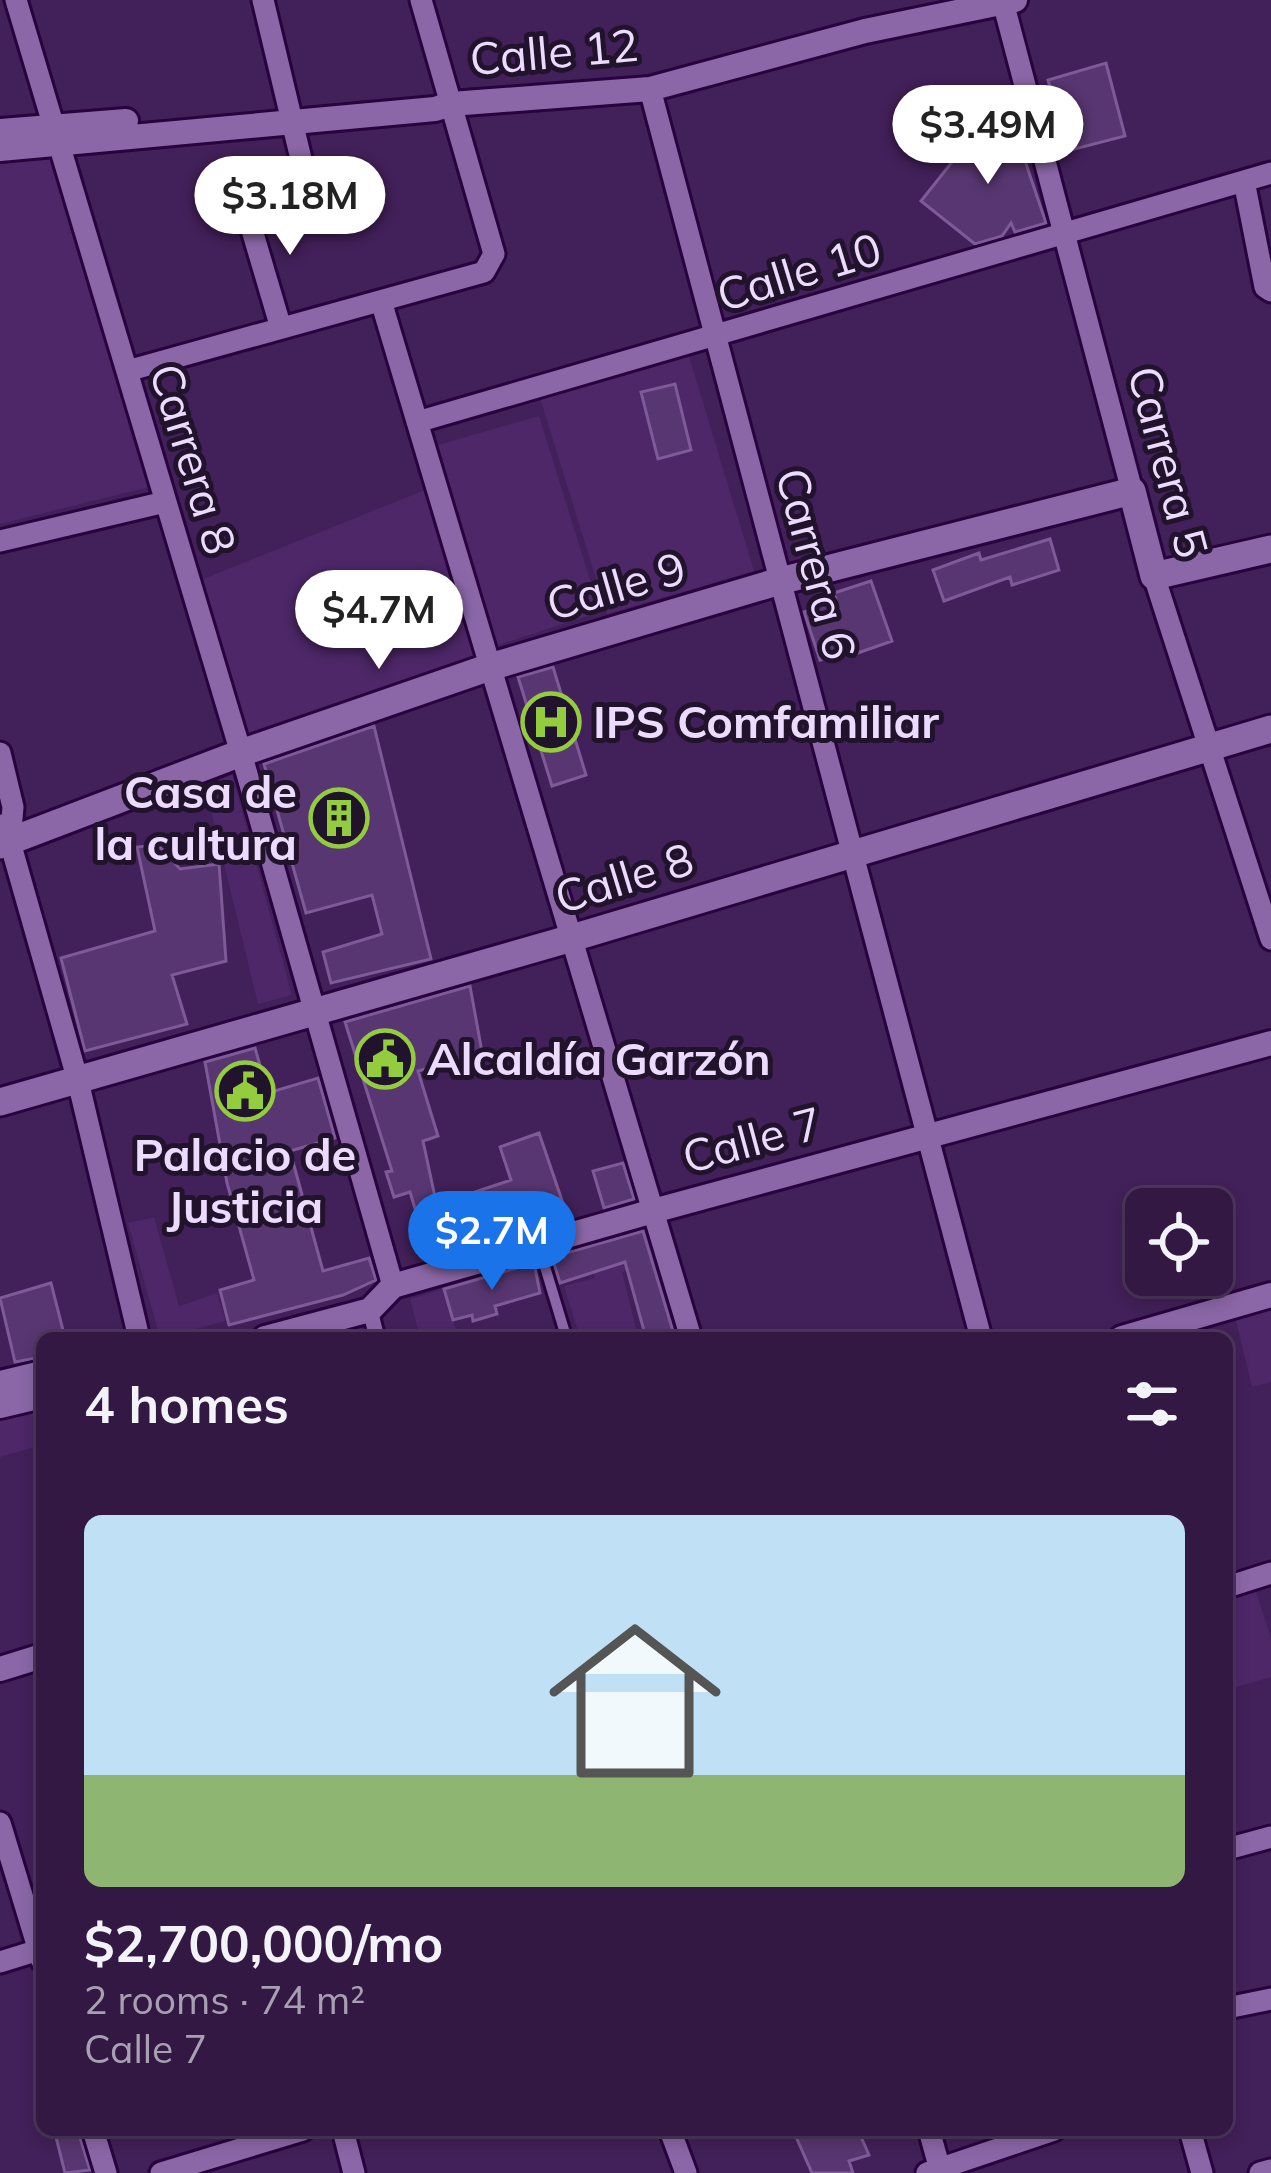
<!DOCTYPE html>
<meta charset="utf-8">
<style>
:root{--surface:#321843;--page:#3a214a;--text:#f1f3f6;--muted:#a8a0b2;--line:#4d375c;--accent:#1a73e8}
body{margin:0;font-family:Mulish,sans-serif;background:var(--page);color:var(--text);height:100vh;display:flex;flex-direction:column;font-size:45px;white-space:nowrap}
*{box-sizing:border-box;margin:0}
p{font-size:39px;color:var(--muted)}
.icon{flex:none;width:66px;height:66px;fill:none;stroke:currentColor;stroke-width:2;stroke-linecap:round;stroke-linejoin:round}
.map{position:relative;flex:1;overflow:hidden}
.drawer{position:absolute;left:36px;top:1332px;width:1197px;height:804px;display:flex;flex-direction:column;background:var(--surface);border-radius:18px;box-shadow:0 6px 18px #0003,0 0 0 3px var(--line)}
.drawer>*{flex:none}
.fabs{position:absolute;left:1125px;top:1188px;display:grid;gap:24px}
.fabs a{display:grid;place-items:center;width:108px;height:108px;border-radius:18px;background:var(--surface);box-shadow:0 6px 18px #0003,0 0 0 3px var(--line);font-size:60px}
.price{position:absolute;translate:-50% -102px;padding:0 27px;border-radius:42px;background:#fff;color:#222;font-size:39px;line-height:78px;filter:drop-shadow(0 3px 6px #0008)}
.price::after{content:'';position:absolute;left:50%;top:72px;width:36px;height:27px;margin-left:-18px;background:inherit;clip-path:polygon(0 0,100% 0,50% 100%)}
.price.selected{background:var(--accent);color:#fff}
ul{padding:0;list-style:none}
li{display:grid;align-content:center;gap:24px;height:636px;padding:0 48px}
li+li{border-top:3px solid var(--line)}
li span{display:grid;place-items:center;height:372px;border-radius:18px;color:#555}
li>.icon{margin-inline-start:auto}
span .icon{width:216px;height:216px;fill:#fffc;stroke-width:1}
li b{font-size:51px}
h2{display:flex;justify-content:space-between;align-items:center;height:144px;padding:0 48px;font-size:51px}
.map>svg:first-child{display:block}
.built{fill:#4d2768}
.building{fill:#583671;stroke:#7e5a99;stroke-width:3}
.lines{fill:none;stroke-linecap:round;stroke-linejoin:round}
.service-casing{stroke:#28033d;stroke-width:16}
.pedestrian-casing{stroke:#28033d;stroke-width:21}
.minor-casing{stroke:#28033d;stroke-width:27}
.tertiary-casing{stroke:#28033d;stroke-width:30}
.secondary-casing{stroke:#28033d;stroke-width:33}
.service{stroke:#8b67a7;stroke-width:10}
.pedestrian{stroke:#8b67a7;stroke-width:15}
.minor{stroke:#8b67a7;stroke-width:21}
.tertiary{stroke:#8b67a7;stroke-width:24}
.secondary{stroke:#8b67a7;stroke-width:27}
.labels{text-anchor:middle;stroke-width:10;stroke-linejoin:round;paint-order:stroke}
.street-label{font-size:45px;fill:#eddbfe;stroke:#21132c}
.poi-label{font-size:45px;font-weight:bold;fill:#eddbfe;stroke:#21132c;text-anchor:start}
</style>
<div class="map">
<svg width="1271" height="2173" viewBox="0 0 1271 2173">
<rect width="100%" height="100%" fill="#422059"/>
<path class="built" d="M52 156 149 487 0 524V161Z
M688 353 754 571 607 614 540 398Z
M539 416 600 612 495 646 438 445Z
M430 488 484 657 245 740 198 581Z
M232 775 292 995 258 1004 205 786Z
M154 1217 179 1306 217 1293 226 1321 160 1338 128 1223Z
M642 1220 655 1261 622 1272 638 1336 580 1338 564 1286 595 1278 583 1238Z
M444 1289 458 1338H420L410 1299Z
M1271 1298V1382L1252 1387 1233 1309Z
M42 1408V1445L0 1457V1418Z
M1254 1586 1271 1638V1677L1227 1690V1596Z"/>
<path class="building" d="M1106 63 1125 136 1067 151 1048 80Z
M1010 116 1046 223 1015 232 1011 223 1002 236 975 244 921 201 972 137 970 132Z
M675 384 691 450 658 459 641 392Z
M1050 539 1059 570 1012 585 1010 577 944 601 933 570 979 553 981 560Z
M871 581 892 641 855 654 853 648 820 660 804 612 836 600 834 593Z
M553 667 586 775 552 786 518 677Z
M374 726 431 959 331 983 323 952 382 934 372 895 306 913 264 764Z
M158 845 180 869 219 864 226 961 172 975 187 1024 85 1051 61 958 155 931 137 847Z
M470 986 482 1052 418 1071 438 1136 423 1141 438 1211 471 1199 469 1194 511 1180 500 1147 539 1133 568 1218 481 1237 479 1230 426 1245 410 1192 394 1197 386 1172 392 1171 345 1022Z
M255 1048 268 1093 318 1078 335 1138 290 1151 323 1271 369 1258 376 1280 343 1295 229 1325 220 1290 254 1280 227 1183 205 1062Z
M623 1163 634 1199 604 1208 593 1171Z
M643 1231 675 1338H646L625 1262 560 1283 552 1257Z
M534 1263 540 1293 495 1306 497 1314 473 1321 472 1315 453 1320 444 1289Z
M51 1283 65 1338H42V1357L15 1362 0 1298Z
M793 2130H858L869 2155 849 2161 853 2173H812Z
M78 2131 90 2170 65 2173 56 2137Z"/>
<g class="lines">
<defs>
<path id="service" d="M539 1247 565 1333"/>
<path id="pedestrian" d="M370 1310 377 1338"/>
<path id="minor" d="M16 0 241 753 393 1286
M263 0 307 184 244 203 281 328
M1003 2 1132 491
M650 89 981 1338
M1244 181 1265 287 1271 291
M381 301 691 1338
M127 371 484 272 494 254 421 0
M417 422 1271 173
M0 541 165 502
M1154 576 1271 939
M0 753 13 807 10 842
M0 825 10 842 78 1081 139 1338
M1227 1587 1271 1573
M0 1823 42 1961
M1227 1849 1271 1837
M0 1962 42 1949
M1227 2008 1271 1999
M93 2130 106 2173
M343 2130 354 2173
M670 2130 686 2173
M929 2130 941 2173
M1190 2130 1202 2173
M161 2173 303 2130
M927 2173 1054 2130
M1260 2173 1271 2170"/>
<path id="tertiary" d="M0 131 126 121
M0 149 435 109 451 104 650 89 865 31 1015 0
M265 1338 370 1310 393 1286 653 1211 1271 1043
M1122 1338 1271 1295
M0 1383 42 1373
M0 1406 42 1396
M0 1669 42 1656"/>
<path id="secondary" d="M0 845 241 753 490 667 780 581 1132 491 1154 576 1271 549
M0 1102 572 938 1271 729"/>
</defs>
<use href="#service" class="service-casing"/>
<use href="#pedestrian" class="pedestrian-casing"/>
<use href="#minor" class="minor-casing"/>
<use href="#tertiary" class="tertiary-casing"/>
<use href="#secondary" class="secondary-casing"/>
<use href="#service" class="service"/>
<use href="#pedestrian" class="pedestrian"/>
<use href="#minor" class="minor"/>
<use href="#tertiary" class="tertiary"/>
<use href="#secondary" class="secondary"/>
</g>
<defs>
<symbol id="hospital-ring" viewBox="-11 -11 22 22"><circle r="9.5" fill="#21132c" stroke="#93cd3d" stroke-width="1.5"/><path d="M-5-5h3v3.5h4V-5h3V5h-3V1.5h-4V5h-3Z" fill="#93cd3d"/></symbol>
<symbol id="building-ring" viewBox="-11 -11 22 22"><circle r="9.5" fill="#21132c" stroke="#93cd3d" stroke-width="1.5"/><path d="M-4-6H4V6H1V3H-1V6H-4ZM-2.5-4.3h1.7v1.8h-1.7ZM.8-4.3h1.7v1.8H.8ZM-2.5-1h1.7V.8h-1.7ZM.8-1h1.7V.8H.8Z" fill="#93cd3d"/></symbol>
<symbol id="civic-ring" viewBox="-11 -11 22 22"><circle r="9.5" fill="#21132c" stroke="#93cd3d" stroke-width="1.5"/><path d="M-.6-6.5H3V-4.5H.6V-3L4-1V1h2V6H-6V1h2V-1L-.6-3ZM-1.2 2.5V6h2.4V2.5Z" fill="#93cd3d"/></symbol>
</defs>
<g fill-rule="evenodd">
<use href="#hospital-ring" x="518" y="689" width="66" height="66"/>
<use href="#building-ring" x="306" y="785" width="66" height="66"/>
<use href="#civic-ring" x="352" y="1026" width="66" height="66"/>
<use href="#civic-ring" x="212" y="1058" width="66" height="66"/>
</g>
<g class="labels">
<g class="street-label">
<text transform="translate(554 52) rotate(-5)" y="16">Calle 12</text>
<text transform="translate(799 272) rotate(-17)" y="16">Calle 10</text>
<text transform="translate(193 459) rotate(73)" y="16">Carrera 8</text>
<text transform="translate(1168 462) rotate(75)" y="16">Carrera 5</text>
<text transform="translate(816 564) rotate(75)" y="16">Carrera 6</text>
<text transform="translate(616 586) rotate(-16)" y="16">Calle 9</text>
<text transform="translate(624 878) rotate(-17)" y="16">Calle 8</text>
<text transform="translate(752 1140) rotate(-15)" y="16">Calle 7</text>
</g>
<g class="poi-label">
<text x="593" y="738">IPS Comfamiliar</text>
<text x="297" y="808" text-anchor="end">Casa de<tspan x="297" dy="52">la cultura</tspan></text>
<text x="427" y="1075">Alcaldía Garzón</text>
<text x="245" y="1171" text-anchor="middle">Palacio de<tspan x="245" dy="52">Justicia</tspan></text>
</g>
</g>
</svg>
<div class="fabs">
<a><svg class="icon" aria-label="locate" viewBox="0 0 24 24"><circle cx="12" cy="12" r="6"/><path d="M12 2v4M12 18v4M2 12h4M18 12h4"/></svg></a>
</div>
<b class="price" style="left:988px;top:187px">$3.49M</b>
<b class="price" style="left:290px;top:258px">$3.18M</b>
<b class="price" style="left:379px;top:672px">$4.7M</b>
<b class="price selected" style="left:492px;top:1293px">$2.7M</b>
<section class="drawer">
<h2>4 homes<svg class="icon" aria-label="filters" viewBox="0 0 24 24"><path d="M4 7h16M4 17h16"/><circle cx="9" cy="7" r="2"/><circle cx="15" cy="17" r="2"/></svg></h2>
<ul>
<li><span style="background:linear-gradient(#bfe0f5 70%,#8fb573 0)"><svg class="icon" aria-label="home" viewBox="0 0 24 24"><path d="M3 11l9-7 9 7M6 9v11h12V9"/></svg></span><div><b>$2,700,000/mo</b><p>2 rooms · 74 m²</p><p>Calle 7</p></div></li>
</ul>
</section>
</div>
